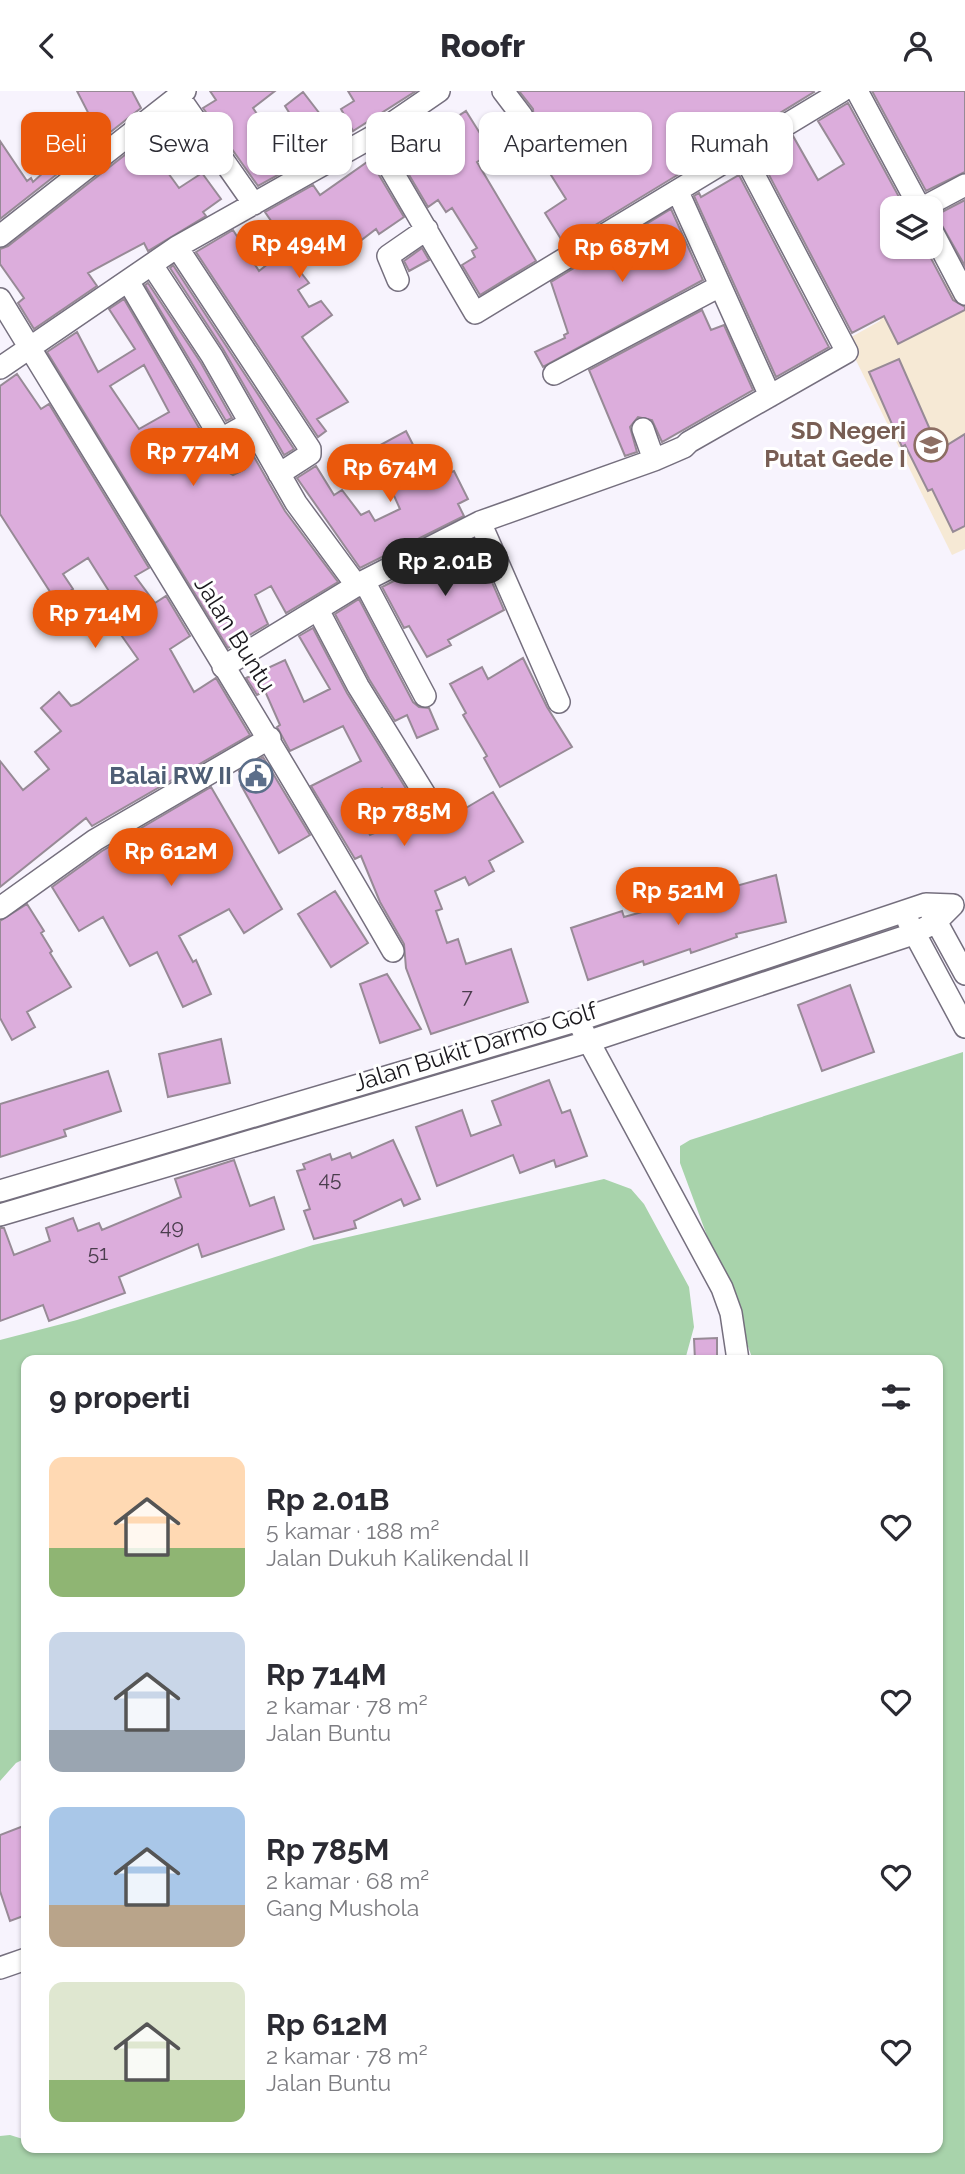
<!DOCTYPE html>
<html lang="id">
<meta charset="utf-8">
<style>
:root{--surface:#fff;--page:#f2f2f3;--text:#2b2b33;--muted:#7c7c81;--accent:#ea580c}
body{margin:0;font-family:Raleway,sans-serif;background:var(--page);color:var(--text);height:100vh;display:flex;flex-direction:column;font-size:26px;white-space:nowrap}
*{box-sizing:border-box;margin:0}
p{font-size:23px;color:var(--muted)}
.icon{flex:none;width:38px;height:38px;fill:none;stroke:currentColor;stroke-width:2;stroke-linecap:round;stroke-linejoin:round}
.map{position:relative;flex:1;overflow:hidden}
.side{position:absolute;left:21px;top:1264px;width:922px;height:798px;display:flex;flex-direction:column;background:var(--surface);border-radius:14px;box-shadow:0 2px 5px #0004}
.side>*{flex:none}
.top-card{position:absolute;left:21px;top:21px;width:924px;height:63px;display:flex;gap:14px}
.tools{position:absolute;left:880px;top:105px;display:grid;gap:14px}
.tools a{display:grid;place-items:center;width:63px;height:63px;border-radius:14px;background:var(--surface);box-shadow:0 2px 5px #0004;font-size:35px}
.price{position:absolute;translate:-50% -60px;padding:0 16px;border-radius:24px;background:var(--accent);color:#fff;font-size:23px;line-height:46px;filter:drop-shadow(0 2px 4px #0008)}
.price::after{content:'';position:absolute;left:50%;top:42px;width:21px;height:16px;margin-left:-10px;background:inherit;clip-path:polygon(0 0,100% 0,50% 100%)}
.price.on{background:#222;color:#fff}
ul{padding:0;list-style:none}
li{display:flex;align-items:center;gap:21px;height:175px;padding:0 28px}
li span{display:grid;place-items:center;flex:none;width:196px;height:140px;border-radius:14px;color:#555}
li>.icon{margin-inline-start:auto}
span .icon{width:84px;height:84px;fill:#fffc;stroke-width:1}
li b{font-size:30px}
h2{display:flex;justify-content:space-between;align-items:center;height:84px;padding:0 28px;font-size:30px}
.tag{padding:0 24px;border-radius:14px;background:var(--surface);box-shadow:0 2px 5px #0004;font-size:24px;line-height:63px}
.tag.on{background:var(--accent);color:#fff}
header{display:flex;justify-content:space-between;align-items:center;height:91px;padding:0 28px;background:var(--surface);font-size:32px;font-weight:800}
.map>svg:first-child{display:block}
.education{fill:#f6e9d5}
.green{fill:#a8d3ab}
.building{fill:#dcaddc;stroke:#978a96;stroke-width:2;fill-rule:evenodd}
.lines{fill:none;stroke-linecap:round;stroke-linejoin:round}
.street-casing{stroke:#756f7e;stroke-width:24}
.street{stroke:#fff;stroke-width:21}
.labels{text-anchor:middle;stroke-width:6;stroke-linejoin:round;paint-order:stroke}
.number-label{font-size:21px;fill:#4a3d4d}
.education-label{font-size:24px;font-weight:bold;fill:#785e54;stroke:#fff;text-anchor:end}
.street-label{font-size:24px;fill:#1a181d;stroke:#fff}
.service-label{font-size:24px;font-weight:bold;fill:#4e5e75;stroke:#fff;text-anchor:end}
</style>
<header><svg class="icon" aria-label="back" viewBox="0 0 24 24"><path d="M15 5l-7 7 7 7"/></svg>Roofr<svg class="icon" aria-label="person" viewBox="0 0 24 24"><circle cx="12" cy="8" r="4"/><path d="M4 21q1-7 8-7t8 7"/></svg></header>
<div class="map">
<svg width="965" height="2083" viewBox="0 0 965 2083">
<rect width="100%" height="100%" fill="#f7f3fd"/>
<path class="education" d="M951 190 965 217V458L952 464 846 249 880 230 881 225Z"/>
<path class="green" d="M963 961 965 2083H0V2045L10 2044 26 2049V2056C53 2056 78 2065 104 2056H938V1269H753L680 1072V1055L690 1049Z
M604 1088 631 1098 644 1113 689 1196 694 1236 685 1269H26V1667L16 1672 0 1690V1249L77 1229 313 1154Z"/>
<path class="building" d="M77 0H132L141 17 0 128V50L27 90 31 87 33 91 95 35Z
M210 0H275L253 17 268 39 290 23 285 15 303 1 330 36 293 65 298 73 258 95 203 17 216 9Z
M348 0H416L353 40 341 18 354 10Z
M519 0H813L814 1 728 54 720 39 694 53 700 62 680 74 684 80 564 153 545 122 566 108 539 65 522 77 498 44 512 34 524 38 534 31 533 18Z
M872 0H965V81L926 100Z
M848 12 905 117H892V156H925L953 209 965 216V219L898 253 884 225 852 242 759 65 793 45 818 89 844 73 818 30Z
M466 20 481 44 491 38 502 55 477 71 536 170 480 204 462 174 475 166 472 160 477 157 452 117 446 121 438 109 428 116 389 50 413 34 421 49Z
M148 46 168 71 163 75 179 97 202 82 221 108 203 121 206 125 148 160 144 152 88 182 97 195 34 238 18 212 24 207 0 173V158L8 155Z
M370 69 404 126 379 143 376 138 351 157 340 142 295 174 309 192 298 199 309 216 321 210 332 224 302 246 348 311 317 328 326 340 318 346 196 161 233 139 259 180 289 156 265 121 313 94 320 104Z
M739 84 829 256 776 286 694 105 699 102 701 106Z
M965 109V175L936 124Z
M671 118 703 189 543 276 535 261 565 247 564 244 568 242 551 191Z
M422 157 429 169 409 180 404 170Z
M173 174 294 358 284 364 223 258 170 177Z
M148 192 201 272 232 327 226 330 145 194Z
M124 208 223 378 233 384 245 378 247 370 239 353 245 350 285 420 338 491 286 522 271 495 255 504 268 533 228 557 47 261 77 241 98 281 135 258 109 218ZM144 274 169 321 139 338 110 295Z
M702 219 711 239 724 234 753 299 662 351 652 329 638 326 630 336 637 361 625 365 589 279Z
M899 268 939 359 965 343V435L953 441 932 398 928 400 905 354 902 356 869 281Z
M17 283 41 318 49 313 149 477 135 485 155 512 166 505 190 545 170 558 194 601 216 587 250 644 92 735 86 727 0 796V670L23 699 49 678 35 661 61 640 41 617 59 601 71 615 79 612 138 568 100 514 112 505 88 467 63 483 73 498 56 510 0 423V295Z
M406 340 431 389 454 380 468 408 458 413 464 425 360 477 297 387 316 375 334 404 342 399 361 424 369 420 375 430 400 418 373 358Z
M474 449 504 519 448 549 451 554 427 566 409 535 404 537 382 496Z
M359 508 413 611 419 616 429 617 438 638 417 647 407 624 395 630 369 588 335 523Z
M313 537 347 602 426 730 437 736 443 734 449 727 493 701 523 751 489 770 494 780 469 794 465 786 435 800 442 818 436 820 447 852 458 848 466 873 511 858 528 911 431 943 406 877 404 853 380 811 361 765 355 768 311 695 361 670 343 635 290 660 277 636 280 634 265 600 257 604 246 587 285 569 304 611 330 598 299 545ZM382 697 402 730 370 744 354 712Z
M523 567 547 616 572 656 500 696 484 667 487 665 463 624 466 622 450 593 482 576 488 588Z
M263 666 310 744 279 762 241 694 245 691 239 680Z
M211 696 282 818 244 842 229 818 179 845 193 871 196 869 211 903 183 916 157 861 130 875 103 826 79 840 52 796 102 760Z
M776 784 786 831 736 843 737 846 691 862 690 858 644 874 643 870 588 889 571 837 622 820 624 826Z
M335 800 368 852 331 876 298 823Z
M27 813 44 840 41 842 52 860 50 862 71 896 27 921 35 936 12 949 0 927V830Z
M387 883 421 938 380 952 360 893Z
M850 894 874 961 822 980 798 914Z
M221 948 230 992 168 1006 159 963Z
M108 980 121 1020 64 1039 66 1045 0 1066V1013Z
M549 989 562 1022 570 1019 587 1065 556 1076 554 1069 520 1082 513 1064 437 1095 416 1036 462 1019 471 1045 501 1034 492 1010Z
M393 1049 420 1108 404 1115 401 1108 354 1130 356 1137 314 1148 304 1120 310 1118 297 1080 305 1078 303 1073 330 1063 332 1069 350 1062 352 1067Z
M234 1069 250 1115 274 1106 284 1138 202 1166 198 1153 119 1186 125 1202 49 1230 43 1214 0 1230V1137H4L14 1164 50 1150 46 1137 73 1127 78 1140 99 1132 102 1139 181 1106 175 1088Z
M717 1247V1269H695L694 1248Z
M26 1734V1824L10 1830 0 1800V1744Z"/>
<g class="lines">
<defs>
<path id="street" d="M503 0 522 25
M857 0 920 117
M179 6 254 113
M372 46 475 222 842 0
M678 101 770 305
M922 117 965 94
M931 138 965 203
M0 145 185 0
M177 156 310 358V363L279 383
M152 174 212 265 296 412 357 495
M398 189 388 165 427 138
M128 190 221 348 250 332
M0 208C132 425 266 640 393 860
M0 277 177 156 372 46 439 0
M554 283 720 195
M221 348 234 371
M654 369 684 356 689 351 847 261 742 61
M480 431 559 611
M364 490 425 605
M318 519 358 595 437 723
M223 576 364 490 480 431 654 369 643 338
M0 817 95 749 270 647
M931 821 965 883
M908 830 965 936
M582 938 722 1197 731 1222 738 1269
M0 1100 579 929 926 813 953 814 936 831 913 843 587 951 0 1124
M0 1877 26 1868"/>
</defs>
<use href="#street" class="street-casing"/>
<use href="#street" class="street"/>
</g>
<defs>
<symbol id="school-ring" viewBox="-11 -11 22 22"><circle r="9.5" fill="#fff" stroke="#8d6e63" stroke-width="1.5"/><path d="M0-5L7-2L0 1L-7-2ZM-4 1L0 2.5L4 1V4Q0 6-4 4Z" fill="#8d6e63"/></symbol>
<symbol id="civic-ring" viewBox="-11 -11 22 22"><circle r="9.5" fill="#fff" stroke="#5c6f8a" stroke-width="1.5"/><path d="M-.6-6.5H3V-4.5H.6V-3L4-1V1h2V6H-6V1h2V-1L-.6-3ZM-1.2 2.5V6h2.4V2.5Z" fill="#5c6f8a"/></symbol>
</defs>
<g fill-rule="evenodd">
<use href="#school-ring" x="912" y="335" width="38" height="38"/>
<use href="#civic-ring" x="237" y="666" width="38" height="38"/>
</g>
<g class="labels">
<g class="number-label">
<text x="467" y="912">7</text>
<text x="330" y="1095">45</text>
<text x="172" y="1143">49</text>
<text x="98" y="1169">51</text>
</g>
<g class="education-label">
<text x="906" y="348">SD Negeri<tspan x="906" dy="28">Putat Gede I</tspan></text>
</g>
<g class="street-label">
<text transform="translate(235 543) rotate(58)" y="8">Jalan Buntu</text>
<text transform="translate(475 956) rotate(-17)" y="8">Jalan Bukit Darmo Golf</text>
</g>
<g class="service-label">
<text x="232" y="693">Balai RW II</text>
</g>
</g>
</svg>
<div class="tools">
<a><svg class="icon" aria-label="layers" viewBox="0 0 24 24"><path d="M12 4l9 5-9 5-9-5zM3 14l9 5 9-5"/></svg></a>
</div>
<b class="price" style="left:299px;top:189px">Rp 494M</b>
<b class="price" style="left:622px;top:193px">Rp 687M</b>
<b class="price" style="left:193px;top:397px">Rp 774M</b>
<b class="price" style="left:390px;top:413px">Rp 674M</b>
<b class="price on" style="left:445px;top:507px">Rp 2.01B</b>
<b class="price" style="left:95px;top:559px">Rp 714M</b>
<b class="price" style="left:404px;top:757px">Rp 785M</b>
<b class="price" style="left:171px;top:797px">Rp 612M</b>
<b class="price" style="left:678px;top:836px">Rp 521M</b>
<div class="top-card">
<a class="tag on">Beli</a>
<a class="tag">Sewa</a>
<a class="tag">Filter</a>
<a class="tag">Baru</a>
<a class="tag">Apartemen</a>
<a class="tag">Rumah</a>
</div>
<section class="side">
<h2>9 properti<svg class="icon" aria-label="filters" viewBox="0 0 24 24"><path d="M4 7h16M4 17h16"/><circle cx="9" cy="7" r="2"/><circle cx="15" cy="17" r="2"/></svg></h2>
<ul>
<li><span style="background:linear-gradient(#ffd9b3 65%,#8fb573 0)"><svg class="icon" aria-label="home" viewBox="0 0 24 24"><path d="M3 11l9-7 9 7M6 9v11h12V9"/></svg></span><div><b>Rp 2.01B</b><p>5 kamar · 188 m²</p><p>Jalan Dukuh Kalikendal II</p></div><svg class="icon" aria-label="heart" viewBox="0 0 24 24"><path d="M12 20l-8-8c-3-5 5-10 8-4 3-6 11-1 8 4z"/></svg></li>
<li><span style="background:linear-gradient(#c9d6e8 70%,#9aa5b1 0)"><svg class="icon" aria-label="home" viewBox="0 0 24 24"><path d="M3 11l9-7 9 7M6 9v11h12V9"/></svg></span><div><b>Rp 714M</b><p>2 kamar · 78 m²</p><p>Jalan Buntu</p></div><svg class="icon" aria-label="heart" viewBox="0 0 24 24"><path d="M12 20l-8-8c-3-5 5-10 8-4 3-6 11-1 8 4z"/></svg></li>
<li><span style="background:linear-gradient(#a9c7e8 70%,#b9a48a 0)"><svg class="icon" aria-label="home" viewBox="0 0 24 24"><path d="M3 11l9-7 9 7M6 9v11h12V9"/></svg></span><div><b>Rp 785M</b><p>2 kamar · 68 m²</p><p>Gang Mushola</p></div><svg class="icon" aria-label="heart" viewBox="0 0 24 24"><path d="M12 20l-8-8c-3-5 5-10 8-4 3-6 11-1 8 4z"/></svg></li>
<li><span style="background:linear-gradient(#dfe7d0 70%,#8fb573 0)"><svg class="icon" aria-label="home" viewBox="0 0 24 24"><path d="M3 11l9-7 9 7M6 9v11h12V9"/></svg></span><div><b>Rp 612M</b><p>2 kamar · 78 m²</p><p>Jalan Buntu</p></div><svg class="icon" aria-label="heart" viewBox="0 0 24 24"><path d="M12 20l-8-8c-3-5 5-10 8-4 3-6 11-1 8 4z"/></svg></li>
</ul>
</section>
</div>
